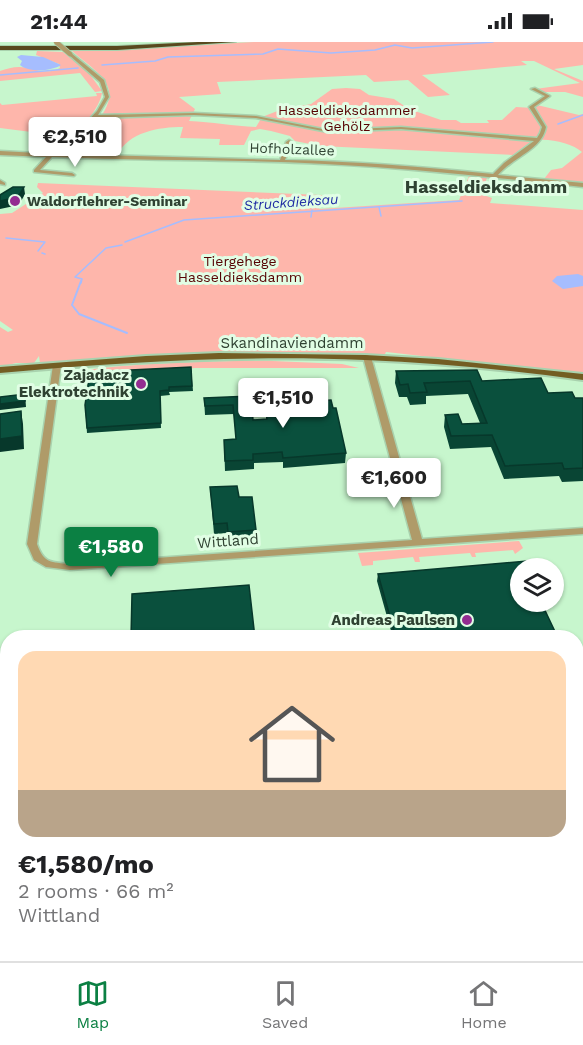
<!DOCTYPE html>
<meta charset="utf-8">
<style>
:root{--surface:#fff;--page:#f2f2f2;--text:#202124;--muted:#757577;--line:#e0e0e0;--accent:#0b8043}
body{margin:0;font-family:"Work Sans",sans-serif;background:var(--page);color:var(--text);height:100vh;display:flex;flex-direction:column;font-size:22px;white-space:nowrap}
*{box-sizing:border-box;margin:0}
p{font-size:20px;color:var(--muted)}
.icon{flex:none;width:33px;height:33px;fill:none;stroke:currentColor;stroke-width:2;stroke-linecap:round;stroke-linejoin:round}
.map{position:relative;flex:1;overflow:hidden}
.drawer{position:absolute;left:0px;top:588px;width:584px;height:332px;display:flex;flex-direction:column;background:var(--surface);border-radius:24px 24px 0 0;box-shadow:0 2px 4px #0004}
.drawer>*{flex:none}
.fabs{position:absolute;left:510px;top:516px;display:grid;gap:12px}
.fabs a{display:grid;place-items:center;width:54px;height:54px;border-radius:50%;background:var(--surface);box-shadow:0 2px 4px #0004;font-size:30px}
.price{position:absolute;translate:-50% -51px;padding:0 14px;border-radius:6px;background:#fff;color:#222;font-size:20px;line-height:39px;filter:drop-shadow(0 2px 3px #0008)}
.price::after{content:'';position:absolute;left:50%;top:36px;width:18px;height:14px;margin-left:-9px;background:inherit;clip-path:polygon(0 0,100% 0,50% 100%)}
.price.selected{background:var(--accent);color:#fff}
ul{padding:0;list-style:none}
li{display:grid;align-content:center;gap:12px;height:318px;padding:0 18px}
li span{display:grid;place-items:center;height:186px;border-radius:18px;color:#555}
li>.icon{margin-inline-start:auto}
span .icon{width:108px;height:108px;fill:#fffc;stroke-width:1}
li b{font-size:26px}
.status{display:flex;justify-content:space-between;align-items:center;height:42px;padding:0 30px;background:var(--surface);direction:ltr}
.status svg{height:16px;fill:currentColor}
.dock{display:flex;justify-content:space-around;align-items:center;height:84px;border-top:2px solid var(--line);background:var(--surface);font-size:16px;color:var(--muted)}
.dock a{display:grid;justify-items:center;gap:3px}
.dock .selected{color:var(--accent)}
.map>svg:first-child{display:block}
.green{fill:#feb6ab}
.water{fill:#a6bdfe}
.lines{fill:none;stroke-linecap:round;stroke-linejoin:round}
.stream-far1{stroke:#a6bdfe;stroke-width:1.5}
.stream{stroke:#a6bdfe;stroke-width:2}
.minor-casing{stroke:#a9d2ae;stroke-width:3}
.major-casing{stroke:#a9d2ae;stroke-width:4}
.highway-casing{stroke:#a9d2ae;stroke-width:2}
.minor{fill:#af9b69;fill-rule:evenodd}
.major{fill:#735d23;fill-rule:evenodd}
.highway{fill:#59491e;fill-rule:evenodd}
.minor-bridge-casing{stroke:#a9d2ae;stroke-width:6;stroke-linecap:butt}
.minor-bridge{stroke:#af9b69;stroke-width:4.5}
.wall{fill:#094534}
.shaded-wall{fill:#07382b}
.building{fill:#0a503d;stroke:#07382b;stroke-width:1.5}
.poi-dot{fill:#932c91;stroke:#e1fee5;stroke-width:2}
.labels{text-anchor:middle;stroke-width:6;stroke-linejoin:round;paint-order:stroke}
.far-park-label{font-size:14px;fill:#550202;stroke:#e1fee5}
.far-street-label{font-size:14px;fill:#2f4232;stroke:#e1fee5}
.far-poi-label{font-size:14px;font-weight:bold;fill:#2f4232;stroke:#e1fee5;text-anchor:start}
.far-water-label{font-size:14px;font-style:italic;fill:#1e2ba3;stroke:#e1fee5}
.street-label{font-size:15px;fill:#2f4232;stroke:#e1fee5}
.poi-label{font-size:15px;font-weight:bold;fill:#2f4232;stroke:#e1fee5;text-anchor:end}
.far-district-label{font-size:18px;font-weight:bold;fill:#2f4232;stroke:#e1fee5}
</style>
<div class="status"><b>21:44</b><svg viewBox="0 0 49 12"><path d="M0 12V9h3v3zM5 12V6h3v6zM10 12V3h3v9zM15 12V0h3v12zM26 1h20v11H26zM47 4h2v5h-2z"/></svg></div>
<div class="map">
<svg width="583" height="919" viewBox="0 0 583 919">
<rect width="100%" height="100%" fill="#c7f6cd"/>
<path class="green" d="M254 0H583V23L554 27 583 39V55L565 50H543L535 47 580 41 534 19H521L527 23 422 33 450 53 428 55 408 38 374 40 366 33 217 40 221 52 179 55 195 67 189 79C212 80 233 84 256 85L262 75 280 68 311 62 332 47 346 46 360 47 369 53 394 57 409 67 441 78H456L461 81H489L487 78H502L516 65 533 66 537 63 579 73 583 72V140L544 137 551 128 562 126 582 110C572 101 546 95 533 99 526 102 519 109 513 113L320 104 295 99 290 94 271 89 260 87 251 89 244 103H219L220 97 180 96 183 85C158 85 129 90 117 113L69 111 68 109C84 92 125 62 103 37 95 26 82 18 72 9Z
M37 9 63 10 88 30 102 49 95 50 80 31 0 39V29C6 27 13 25 19 25 33 25 45 34 60 26L59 22 36 13Z
M96 51H102C99 71 67 104 49 110 43 112 36 110 29 110L55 93 0 86V61L2 63 97 54Z
M469 134 487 136 485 141 477 146 478 151 492 156 490 161 583 168V332L386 310 385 312H224L40 321 39 314 34 321H16L0 325V285L8 290 13 288 0 279V172L12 171 43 151 37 145 38 141 322 153 319 167 459 158Z
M273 319 342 322 359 326H195L65 334C77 322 245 318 273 319Z
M519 499 523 506 515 512 513 508 475 511 476 515H472L470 511 419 515 420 520H415L413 515 373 519V523L362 524 358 511Z
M576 638H583V759L576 762Z
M7 692 8 912H182L178 919H36L0 914V693Z"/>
<path class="water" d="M21 13 43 15 61 23C52 29 29 31 20 23L22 19 17 15Z
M578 232 583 234V244L563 247 552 239 557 234Z"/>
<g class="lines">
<path class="stream-far1" d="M102 23 155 19 168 15 263 12 278 7 331 11 375 8 395 3 412 6 493 0
M0 33 78 26
M558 82 583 73
M379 165 381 174
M311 175 312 168
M6 196 45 200 38 209
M125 200 184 178 462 159
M42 211 45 212
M81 241 82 237 75 235 106 206 122 203"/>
<path class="stream" d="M81 239 72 263 79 272 127 291"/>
<defs>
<path id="minor" d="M69 11H71L104 38 109 55 98 73 194 71 256 74 328 88 401 85 537 96 540 91 542 85 529 65 545 54 531 47 535 46 550 54 534 65 546 85C542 108 513 115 498 133L583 141V145C497 136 411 126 325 122 234 117 143 119 52 115L40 128 72 131 75 133 74 134 34 130V128L46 115 0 113V109L57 112 97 69 105 55 100 40 69 13ZM194 73 256 76 328 90 401 87 534 99 504 121 493 132C424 125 354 119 285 118L292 100 289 98 286 100 280 118 62 112 96 76Z
M0 138 5 141V143L0 142Z
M364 313H367L371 315 422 497 583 486V492L70 528 46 525 34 518 27 502 53 323 57 321 61 323 37 502C44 522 51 520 70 522L412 498 363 315Z
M576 859 581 861 583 866V888L578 886 576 881Z"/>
<path id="major" d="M219 311 365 313 438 317 583 332V338C510 328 438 321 365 318 243 313 121 320 0 331V325L146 314Z"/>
<path id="highway" d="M198 0H236L117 8H0V4H117Z"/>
</defs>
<use href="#minor" class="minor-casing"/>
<use href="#major" class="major-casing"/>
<use href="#highway" class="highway-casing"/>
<use href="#minor" class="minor"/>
<use href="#major" class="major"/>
<use href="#highway" class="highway"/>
<defs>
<path id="minor-bridge" d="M56 0 70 12"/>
</defs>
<use href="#minor-bridge" class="minor-bridge-casing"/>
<use href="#minor-bridge" class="minor-bridge"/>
</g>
<path class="wall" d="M191 325 193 349 169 350 170 353 160 354 161 386 87 391 85 363Z
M396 329 482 339 575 356H583V439L562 440 559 434 504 437 491 405 450 407 444 385 445 373 462 382 480 381 468 352 426 354V362L410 363 407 355H399L395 341Z
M251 354 253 378 266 377V368L276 367V361L333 366 346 411 345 421 283 426V420L254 421V427L225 429 224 398 236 397 234 372 205 373 204 356Z
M210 445 239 455 256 488 257 498 228 500 227 491 214 492Z
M520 526 558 596H393L377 539 378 532Z"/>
<path class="shaded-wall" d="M24 145 25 152 19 163 0 167V159Z
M25 352 26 365 0 368V362Z
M21 369 23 382 24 407 0 410V397Z"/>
<path class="building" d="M13 145H24L18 155 0 159V153Z
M191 325 192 344 169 345V348L160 349 161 381 87 386 85 363 90 330Z
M477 328 482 339 541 336 548 351 572 350 575 356H583V426L564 427 562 421 505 424 492 393 451 394 445 373 458 372 462 382 487 381 470 339 424 341 427 350 410 351 408 342 400 343 396 329Z
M25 352V359L0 362V355Z
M251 354 253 378 267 377 266 368 277 367 276 361 331 358 333 366H336L346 411 283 416 282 410 253 412V418L225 419 224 398 236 397 233 363 205 364 204 356Z
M21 369 22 394 0 397V372Z
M237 444 239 455H252L256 488 228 490 227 481 214 482 210 445Z
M527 519 530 526H520V560H541L558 596H396L378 532Z
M249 543 255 596H131L132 552Z"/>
<g class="poi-dot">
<circle cx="15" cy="159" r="6"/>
<circle cx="141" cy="342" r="6"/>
<circle cx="467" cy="578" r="6"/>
</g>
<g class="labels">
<g class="far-park-label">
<text x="347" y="73">Hasseldieksdammer<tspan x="347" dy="16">Gehölz</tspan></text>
<text x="240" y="224">Tiergehege<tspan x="240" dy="16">Hasseldieksdamm</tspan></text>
</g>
<g class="far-street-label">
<text transform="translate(292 107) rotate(2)" y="5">Hofholzallee</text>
</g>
<g class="far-poi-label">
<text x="27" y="164">Waldorflehrer-Seminar</text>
</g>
<g class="far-water-label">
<text transform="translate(291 160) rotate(-4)" y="5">Struckdieksau</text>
</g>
<g class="street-label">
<text x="292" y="306">Skandinaviendamm</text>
<text transform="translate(228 499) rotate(-4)" y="5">Wittland</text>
</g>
<g class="poi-label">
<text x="129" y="338">Zajadacz<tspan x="129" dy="17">Elektrotechnik</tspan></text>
<text x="455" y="583">Andreas Paulsen</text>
</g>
<g class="far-district-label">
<text x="486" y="151">Hasseldieksdamm</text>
</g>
</g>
</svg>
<div class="fabs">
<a><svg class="icon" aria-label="layers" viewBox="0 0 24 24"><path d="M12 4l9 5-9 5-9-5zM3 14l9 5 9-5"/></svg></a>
</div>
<b class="price" style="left:75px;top:126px">€2,510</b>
<b class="price" style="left:283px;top:387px">€1,510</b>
<b class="price" style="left:394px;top:467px">€1,600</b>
<b class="price selected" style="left:111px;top:536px">€1,580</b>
<section class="drawer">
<ul>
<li><span style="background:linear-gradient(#ffd9b3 75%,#b9a48a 0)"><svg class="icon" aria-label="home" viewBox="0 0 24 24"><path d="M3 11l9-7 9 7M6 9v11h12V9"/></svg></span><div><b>€1,580/mo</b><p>2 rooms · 66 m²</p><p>Wittland</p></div></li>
</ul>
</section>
</div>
<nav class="dock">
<a class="selected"><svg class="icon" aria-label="map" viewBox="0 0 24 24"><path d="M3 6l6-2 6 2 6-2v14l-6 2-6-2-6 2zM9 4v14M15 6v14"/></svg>Map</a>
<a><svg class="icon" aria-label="saved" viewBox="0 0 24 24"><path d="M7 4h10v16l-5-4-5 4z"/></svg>Saved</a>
<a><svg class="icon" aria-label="home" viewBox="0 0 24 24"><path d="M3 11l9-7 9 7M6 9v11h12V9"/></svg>Home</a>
</nav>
